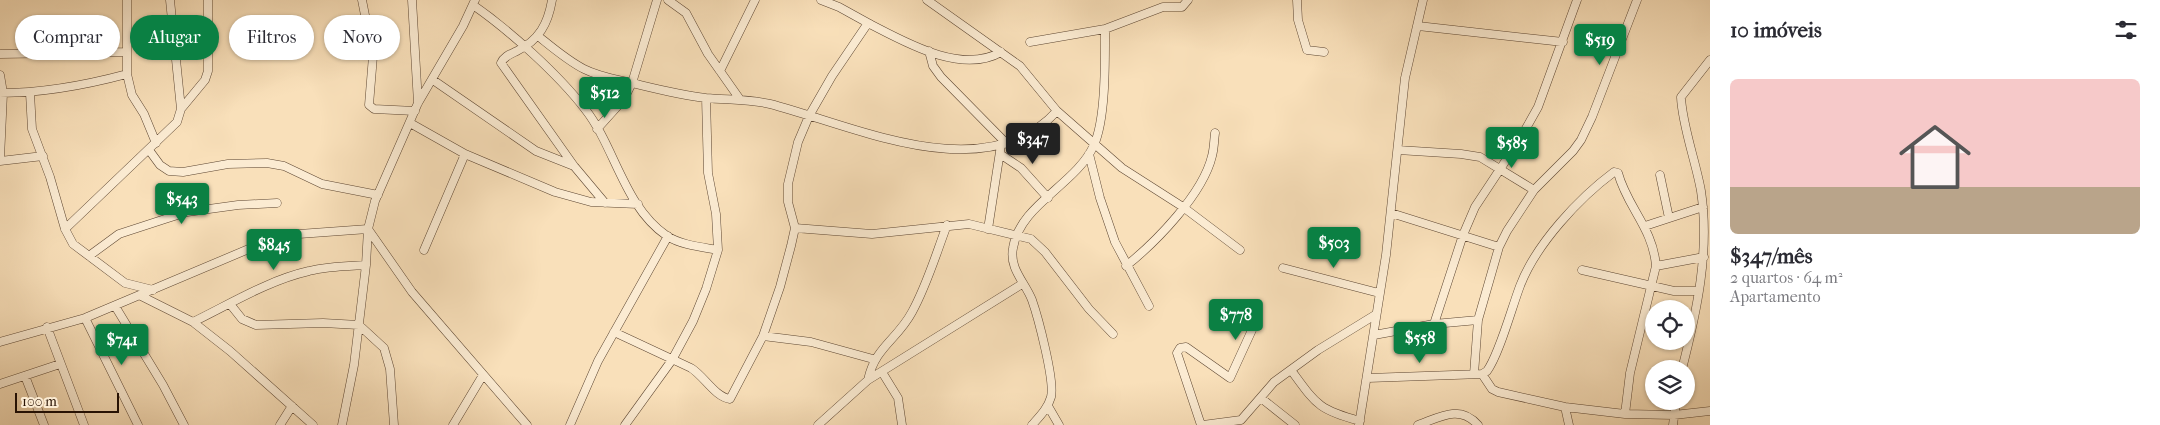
<!DOCTYPE html>
<html lang="pt">
<meta charset="utf-8">
<style>
:root{--surface:#fff;--page:#f2f2f3;--text:#2b2b33;--muted:#7c7c81;--accent:#0b8043}
body{margin:0;font-family:"IM FELL French Canon",serif;background:var(--page);color:var(--text);height:100vh;display:flex;flex-direction:column;font-size:19px;white-space:nowrap}
*{box-sizing:border-box;margin:0}
p{font-size:16px;color:var(--muted)}
.icon{flex:none;width:28px;height:28px;fill:none;stroke:currentColor;stroke-width:2;stroke-linecap:round;stroke-linejoin:round}
.map{position:relative;flex:1;overflow:hidden}
.details{display:flex;flex-direction:column;background:var(--surface);width:450px}
.details>*{flex:none}
.banner{position:absolute;left:15px;top:15px;width:475px;height:45px;display:flex;gap:10px}
.tools{position:absolute;left:1645px;top:300px;display:grid;gap:10px}
.tools a{display:grid;place-items:center;width:50px;height:50px;border-radius:50%;background:var(--surface);box-shadow:0 1px 4px #0004;font-size:25px}
.scale{position:absolute;left:15px;bottom:12px;width:104px;box-sizing:border-box;padding-left:5px;border:2px solid #291304;border-top:0;font-size:14px;line-height:18px;white-space:nowrap;color:#291304;-webkit-text-stroke:4px #fbebd2;paint-order:stroke}
.price{position:absolute;translate:-50% -42px;padding:0 11px;border-radius:5px;background:var(--accent);color:#fff;font-size:16px;line-height:32px;filter:drop-shadow(0 1px 2px #0008)}
.price::after{content:'';position:absolute;left:50%;top:30px;width:15px;height:11px;margin-left:-8px;background:inherit;clip-path:polygon(0 0,100% 0,50% 100%)}
.price.active{background:#222;color:#fff}
ul{padding:0;list-style:none}
li{display:grid;align-content:center;gap:10px;height:265px;padding:0 20px}
li span{display:grid;place-items:center;height:155px;border-radius:8px;color:#555}
li>.icon{margin-inline-start:auto}
span .icon{width:90px;height:90px;fill:#fffc;stroke-width:1}
li b{font-size:21px}
h2{display:flex;justify-content:space-between;align-items:center;height:60px;padding:0 20px;font-size:21px}
.pill{padding:0 18px;border-radius:22px;background:var(--surface);box-shadow:0 1px 4px #0004;font-size:18px;line-height:45px}
.pill.active{background:var(--accent);color:#fff}
main{display:flex;flex:1;min-height:0}
.map>svg:first-child{display:block}
.lines{fill:none;stroke-linecap:round;stroke-linejoin:round}
.minor-casing{stroke:#5d4632;stroke-width:9}
.minor{stroke:#fbebd2;stroke-width:8}
</style>
<main>
<div class="map">
<svg width="1710" height="425" viewBox="0 0 1710 425">
<rect width="100%" height="100%" fill="#f9e0ba"/>
<filter id="stains"><feTurbulence type="fractalNoise" baseFrequency=".004" numOctaves="4"/><feColorMatrix values="0 0 0 0 .2 0 0 0 0 .09 0 0 0 0 .02 0 0 0 .5 -.17"/></filter>
<radialGradient id="worn" r=".72"><stop offset=".6" stop-color="#630" stop-opacity="0"/><stop offset="1" stop-color="#630" stop-opacity=".3"/></radialGradient>
<g class="lines">
<defs>
<path id="minor" d="M127 0V74L132 95 144 114 156 143
M362 0 373 56 369 105 374 109 415 111
M412 0 418 103
M552 0C548 24 539 40 517 51 511 54 504 56 501 63L574 166 605 203
M668 0 686 13 708 54 739 98
M821 0 839 7 868 23
M927 0 1020 66 1057 111 1122 168 1183 207 1240 250
M1297 0 1298 20 1307 50 1324 52
M473 5C509 30 558 74 585 109 615 147 624 207 667 236 681 245 701 247 718 250
M1418 26 1563 42
M538 36C553 48 568 61 584 69 600 77 615 79 632 83 657 89 680 95 706 98 728 100 749 99 770 104 855 126 985 190 1057 111
M1030 42 1105 29 1163 7H1182L1188 0
M929 51 933 66 941 77 1007 144
M0 54 127 52
M720 71 755 0
M0 75 3 93 0 158
M433 80 536 151 574 166
M0 93C43 93 86 85 127 74
M30 93 32 129 50 177 65 229 73 244 125 283 153 290
M181 109 205 80 208 71V0
M410 123 465 154 555 192 591 202 638 204
M597 129 624 99 632 83 657 0
M149 150 160 165 169 171 183 172 228 164 267 163 284 166 322 184 378 195
M1398 150 1461 154 1480 157 1534 190
M1000 154 1021 168 1048 198
M1089 154 1100 198 1115 242 1149 306
M0 161 43 156
M1660 175 1669 218
M1391 213 1499 247
M1645 226 1703 207
M795 228 872 234 969 224 1031 239 1045 252 1089 309 1113 334
M65 229 177 122 181 109 170 0
M368 229 412 292 527 425
M988 229 1001 145
M424 250 465 154
M89 256 119 234 165 219 187 212 238 205 277 203
M1704 257 1656 266 1630 373 1625 414 1674 415 1710 411
M1126 266C1156 242 1203 194 1212 156 1214 149 1214 141 1215 133
M1283 268 1379 293
M1582 270 1674 291H1699
M141 296 193 322 230 351 313 425
M230 304 242 319 256 325 323 323 359 325 384 348 390 369 394 425
M115 306 163 385 184 425
M85 318 138 425
M1478 320 1434 324 1463 235 1475 207 1520 139 1538 107 1577 0
M193 322C230 304 269 280 309 271 328 266 347 266 366 265
M47 327 84 425
M614 332 691 368C704 376 715 397 730 399L763 336 780 287 791 246 795 228 788 202V184L798 142 809 116 832 76 868 23C905 42 961 75 1001 52
M1374 335 1434 324
M763 336 811 342 873 359
M0 342 85 318 270 240 299 234 368 229
M1682 369C1697 311 1710 251 1701 191 1696 162 1682 125 1681 97L1710 60
M1291 370C1316 404 1318 410 1360 421
M882 372 898 398 902 425
M1474 374 1478 320 1499 247 1507 231 1534 190 1573 151 1581 140 1592 117 1637 0
M1482 374 1492 389 1498 392 1565 407 1625 414
M25 376 44 425
M1368 378 1482 374 1487 371C1499 355 1512 307 1520 286 1536 244 1579 198 1614 172L1618 173C1627 207 1653 228 1656 266
M868 380C875 347 897 340 912 312 927 285 936 254 947 225
M0 384 60 364
M1261 398 1295 425
M1048 406 1059 425
M1565 407 1569 425
M280 425 292 406
M342 425 354 365 366 265 368 229 375 201 418 103 463 26 475 0
M453 425 483 375
M570 425 598 361 668 236
M625 425 672 360 693 321 706 289 718 250 716 214 708 173 706 98
M818 425 868 380 1022 284
M1032 425C1040 416 1048 408 1051 397 1055 381 1038 317 1032 300 1025 282 1009 269 1013 248 1020 204 1076 185 1094 145 1106 118 1105 60 1105 29
M1201 425 1177 353 1180 348 1186 347 1230 378 1257 319
M1203 425 1241 420 1274 382 1318 350 1375 315
M1359 425 1386 255 1405 78 1423 0
M1418 425C1440 417 1460 404 1478 425
M1673 425 1676 401"/>
</defs>
<use href="#minor" class="minor-casing"/>
<use href="#minor" class="minor"/>
</g>
<rect width="100%" height="100%" filter="url(#stains)"/>
<rect width="100%" height="100%" fill="url(#worn)"/>
</svg>
<div class="tools">
<a><svg class="icon" aria-label="locate" viewBox="0 0 24 24"><circle cx="12" cy="12" r="6"/><path d="M12 2v4M12 18v4M2 12h4M18 12h4"/></svg></a>
<a><svg class="icon" aria-label="layers" viewBox="0 0 24 24"><path d="M12 4l9 5-9 5-9-5zM3 14l9 5 9-5"/></svg></a>
</div>
<div class="scale">100 m</div>
<b class="price" style="left:1600px;top:66px">$519</b>
<b class="price" style="left:605px;top:119px">$512</b>
<b class="price active" style="left:1033px;top:165px">$347</b>
<b class="price" style="left:1512px;top:169px">$585</b>
<b class="price" style="left:182px;top:225px">$543</b>
<b class="price" style="left:1334px;top:269px">$503</b>
<b class="price" style="left:274px;top:271px">$845</b>
<b class="price" style="left:1236px;top:341px">$778</b>
<b class="price" style="left:1420px;top:364px">$558</b>
<b class="price" style="left:122px;top:366px">$741</b>
<div class="banner">
<a class="pill">Comprar</a>
<a class="pill active">Alugar</a>
<a class="pill">Filtros</a>
<a class="pill">Novo</a>
</div>
</div>
<section class="details">
<h2>10 imóveis<svg class="icon" aria-label="filters" viewBox="0 0 24 24"><path d="M4 7h16M4 17h16"/><circle cx="9" cy="7" r="2"/><circle cx="15" cy="17" r="2"/></svg></h2>
<ul>
<li><span style="background:linear-gradient(#f6c9c9 70%,#b9a48a 0)"><svg class="icon" aria-label="home" viewBox="0 0 24 24"><path d="M3 11l9-7 9 7M6 9v11h12V9"/></svg></span><div><b>$347/mês</b><p>2 quartos · 64 m²</p><p>Apartamento</p></div></li>
</ul>
</section>
</main>
